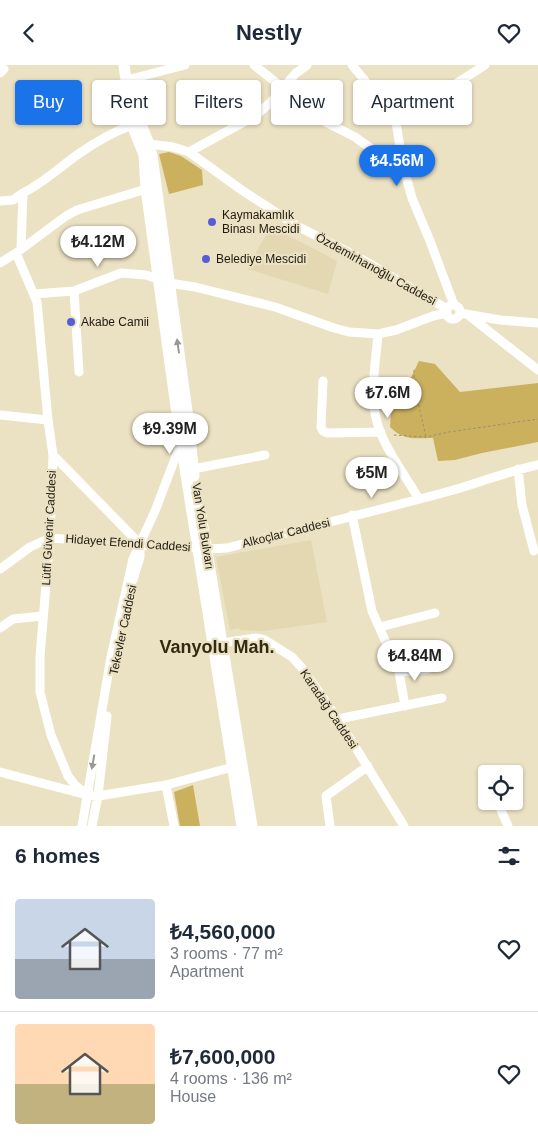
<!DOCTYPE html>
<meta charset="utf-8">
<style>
:root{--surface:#fff;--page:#f2f2f3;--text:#1f2937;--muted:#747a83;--line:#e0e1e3;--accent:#1a73e8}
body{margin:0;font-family:Helvetica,sans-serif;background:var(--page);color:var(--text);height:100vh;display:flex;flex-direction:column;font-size:19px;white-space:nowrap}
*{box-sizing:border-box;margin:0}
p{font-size:16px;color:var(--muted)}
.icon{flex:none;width:28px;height:28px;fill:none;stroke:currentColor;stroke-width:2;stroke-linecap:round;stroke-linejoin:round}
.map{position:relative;height:761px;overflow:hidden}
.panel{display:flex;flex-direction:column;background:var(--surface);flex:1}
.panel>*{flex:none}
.banner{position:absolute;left:15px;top:15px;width:509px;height:45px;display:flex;gap:10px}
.fabs{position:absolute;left:478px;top:700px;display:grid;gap:10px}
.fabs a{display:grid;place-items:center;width:45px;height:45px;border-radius:5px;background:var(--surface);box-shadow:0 1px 4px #0004;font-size:25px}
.price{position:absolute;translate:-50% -42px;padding:0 11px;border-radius:18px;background:#fff;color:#222;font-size:16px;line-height:32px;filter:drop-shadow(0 1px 2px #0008)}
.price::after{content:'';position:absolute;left:50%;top:30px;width:15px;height:11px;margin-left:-8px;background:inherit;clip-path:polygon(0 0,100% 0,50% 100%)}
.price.selected{background:var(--accent);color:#fff}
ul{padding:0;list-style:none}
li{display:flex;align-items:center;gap:15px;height:125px;padding:0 15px}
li+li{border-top:1px solid var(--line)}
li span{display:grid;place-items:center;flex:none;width:140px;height:100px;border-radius:5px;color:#555}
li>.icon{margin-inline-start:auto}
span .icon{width:60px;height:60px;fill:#fffc;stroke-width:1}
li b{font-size:21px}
h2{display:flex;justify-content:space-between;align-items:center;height:60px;padding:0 15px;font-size:21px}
.chip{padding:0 18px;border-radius:5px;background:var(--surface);box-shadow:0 1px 4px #0004;font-size:18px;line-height:45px}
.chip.selected{background:var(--accent);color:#fff}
header{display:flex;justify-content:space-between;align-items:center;height:65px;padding:0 15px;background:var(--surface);font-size:22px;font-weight:700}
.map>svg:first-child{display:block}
.built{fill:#e4d8b2}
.green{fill:#cbb15d}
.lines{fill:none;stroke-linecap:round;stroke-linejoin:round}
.path{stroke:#968e78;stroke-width:1;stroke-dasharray:2.5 2.5;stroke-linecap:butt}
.minor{stroke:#fff;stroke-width:9}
.major{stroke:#fff;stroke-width:11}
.oneway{fill:#9a9893}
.poi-dot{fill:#565ed5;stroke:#ebe1c3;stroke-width:2}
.labels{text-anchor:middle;stroke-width:4.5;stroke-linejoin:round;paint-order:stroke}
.poi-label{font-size:12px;fill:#1e1a0f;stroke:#ebe1c3;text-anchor:start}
.street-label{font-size:12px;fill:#1e1a0f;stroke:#ebe1c3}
.district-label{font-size:18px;font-weight:bold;fill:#322a11;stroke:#ebe1c3}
</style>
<header><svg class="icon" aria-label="back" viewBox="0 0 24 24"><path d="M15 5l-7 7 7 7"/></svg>Nestly<svg class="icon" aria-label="heart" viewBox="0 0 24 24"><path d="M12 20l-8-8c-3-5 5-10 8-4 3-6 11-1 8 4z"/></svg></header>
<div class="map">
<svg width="538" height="761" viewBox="0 0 538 761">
<rect width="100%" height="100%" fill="#ebe1c3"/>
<path class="built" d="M272 162 337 196 328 229 248 204 260 180Z
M311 475 327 557 264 566 240 565 239 563 230 565 216 492Z"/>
<path class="green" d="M169 87 181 91 202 105 203 120 169 129 159 89Z
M419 296 435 299 460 327 538 318V377L482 388 455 395 438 396 433 373C415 373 404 376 390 362L391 349 401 333Z
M193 720 200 761H180L174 727Z"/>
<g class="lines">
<path class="path" d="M414 305 415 324 426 372
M394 370 426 372 449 367 538 354"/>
<path class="minor" d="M254 0 283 23 297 38 312 50 355 72 391 98 403 101
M352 0 388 44 396 57 403 101 412 133 430 176 454 240
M0 2 4 4 0 8
M127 15 185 0
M394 54 429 36 485 0
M149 79 173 82 189 87 243 126 297 161 358 192 447 244
M189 87 255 51 270 38 296 8 307 0
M23 128C43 118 59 103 77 90 94 78 113 67 132 60
M0 136 13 135 23 128 21 183
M16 188 37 237 48 355 53 390 50 473 40 591V627L51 670 68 711 75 720 87 730
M0 198 16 188 66 151 77 145 146 124
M74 226 79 307
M34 229 74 226 121 208 146 210 169 218 195 222 275 242 334 263 349 267 378 269 396 265 433 251 447 248
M446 247a7 7 0 1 1 14 0a7 7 0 1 1-14 0Z
M460 248 500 255 538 258
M467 249 538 305
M378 269C376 297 369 329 377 357 383 381 406 412 419 434
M323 316 321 362 323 366 327 368 381 367
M0 350 48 355
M53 390 140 479
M193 404 265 390
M518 404 522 440 534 486
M352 450 372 546 399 607 405 641
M0 504 30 482 50 473 207 484 227 483C301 464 376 446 450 426 479 418 508 406 538 400
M133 515 140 492V482
M380 562 435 548
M0 563 13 554 42 551
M222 578 256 573 265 575 292 592 302 603 338 654 404 761
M399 607 428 604
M338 654 442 633
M0 707 87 730 98 731 166 720 233 702
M166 720 174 761
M497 736 508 761
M82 761 111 592 133 494 155 446 181 378
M92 761 98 731 107 651
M330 761 326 731 368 701"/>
<path class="major" d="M124 0 132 60 144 90 146 124 181 378 242 761
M133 39 149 79 152 91 189 361 194 411
M200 444 252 761"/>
</g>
<defs><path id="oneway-solid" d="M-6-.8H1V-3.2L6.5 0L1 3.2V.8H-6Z" transform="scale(1.25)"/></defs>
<g class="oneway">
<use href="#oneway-solid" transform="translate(178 281) rotate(-98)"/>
<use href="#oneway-solid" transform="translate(93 697) rotate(100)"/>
</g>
<g class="poi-dot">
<circle cx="212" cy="157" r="5"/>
<circle cx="206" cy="194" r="5"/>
<circle cx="71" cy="257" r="5"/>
</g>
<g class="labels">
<g class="poi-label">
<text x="222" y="154">Kaymakamlık<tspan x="222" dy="14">Binası Mescidi</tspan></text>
<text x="216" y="198">Belediye Mescidi</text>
<text x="81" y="261">Akabe Camii</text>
</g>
<g class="street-label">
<text transform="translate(376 204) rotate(29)" y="4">Özdemirhanoğlu Caddesi</text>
<text transform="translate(203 461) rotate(81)" y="4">Van Yolu Bulvarı</text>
<text transform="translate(49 463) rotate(-87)" y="4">Lütfi Güvenir Caddesi</text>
<text transform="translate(286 468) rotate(-14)" y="4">Alkoçlar Caddesi</text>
<text transform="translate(128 478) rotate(4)" y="4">Hidayet Efendi Caddesi</text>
<text transform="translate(123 565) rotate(-78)" y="4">Tekevler Caddesi</text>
<text transform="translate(329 644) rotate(56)" y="4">Karadağ Caddesi</text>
</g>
<g class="district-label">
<text x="217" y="588">Vanyolu Mah.</text>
</g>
</g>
</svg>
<div class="fabs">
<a><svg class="icon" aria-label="locate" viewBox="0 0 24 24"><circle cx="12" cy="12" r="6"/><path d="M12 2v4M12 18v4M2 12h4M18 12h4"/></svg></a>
</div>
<b class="price selected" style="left:397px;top:122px">₺4.56M</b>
<b class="price" style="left:98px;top:203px">₺4.12M</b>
<b class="price" style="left:388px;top:354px">₺7.6M</b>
<b class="price" style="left:170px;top:390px">₺9.39M</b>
<b class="price" style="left:372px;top:434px">₺5M</b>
<b class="price" style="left:415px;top:617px">₺4.84M</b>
<div class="banner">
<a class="chip selected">Buy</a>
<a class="chip">Rent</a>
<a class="chip">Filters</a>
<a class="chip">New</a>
<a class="chip">Apartment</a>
</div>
</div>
<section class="panel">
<h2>6 homes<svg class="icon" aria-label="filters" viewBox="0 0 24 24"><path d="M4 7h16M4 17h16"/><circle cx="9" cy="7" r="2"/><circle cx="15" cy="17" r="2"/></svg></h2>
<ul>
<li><span style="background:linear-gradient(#c9d6e8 60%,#9aa5b1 0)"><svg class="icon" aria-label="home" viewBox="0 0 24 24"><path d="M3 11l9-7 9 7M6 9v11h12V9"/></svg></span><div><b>₺4,560,000</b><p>3 rooms · 77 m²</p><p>Apartment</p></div><svg class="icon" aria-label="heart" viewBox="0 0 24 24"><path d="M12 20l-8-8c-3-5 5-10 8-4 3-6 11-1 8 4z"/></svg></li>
<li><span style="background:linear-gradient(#ffd9b3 60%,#c2b280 0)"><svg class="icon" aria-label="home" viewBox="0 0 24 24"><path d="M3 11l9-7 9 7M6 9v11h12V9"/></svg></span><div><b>₺7,600,000</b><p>4 rooms · 136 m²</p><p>House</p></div><svg class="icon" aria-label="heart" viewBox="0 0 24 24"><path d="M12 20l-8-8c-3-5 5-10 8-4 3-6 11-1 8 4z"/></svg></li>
</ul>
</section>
